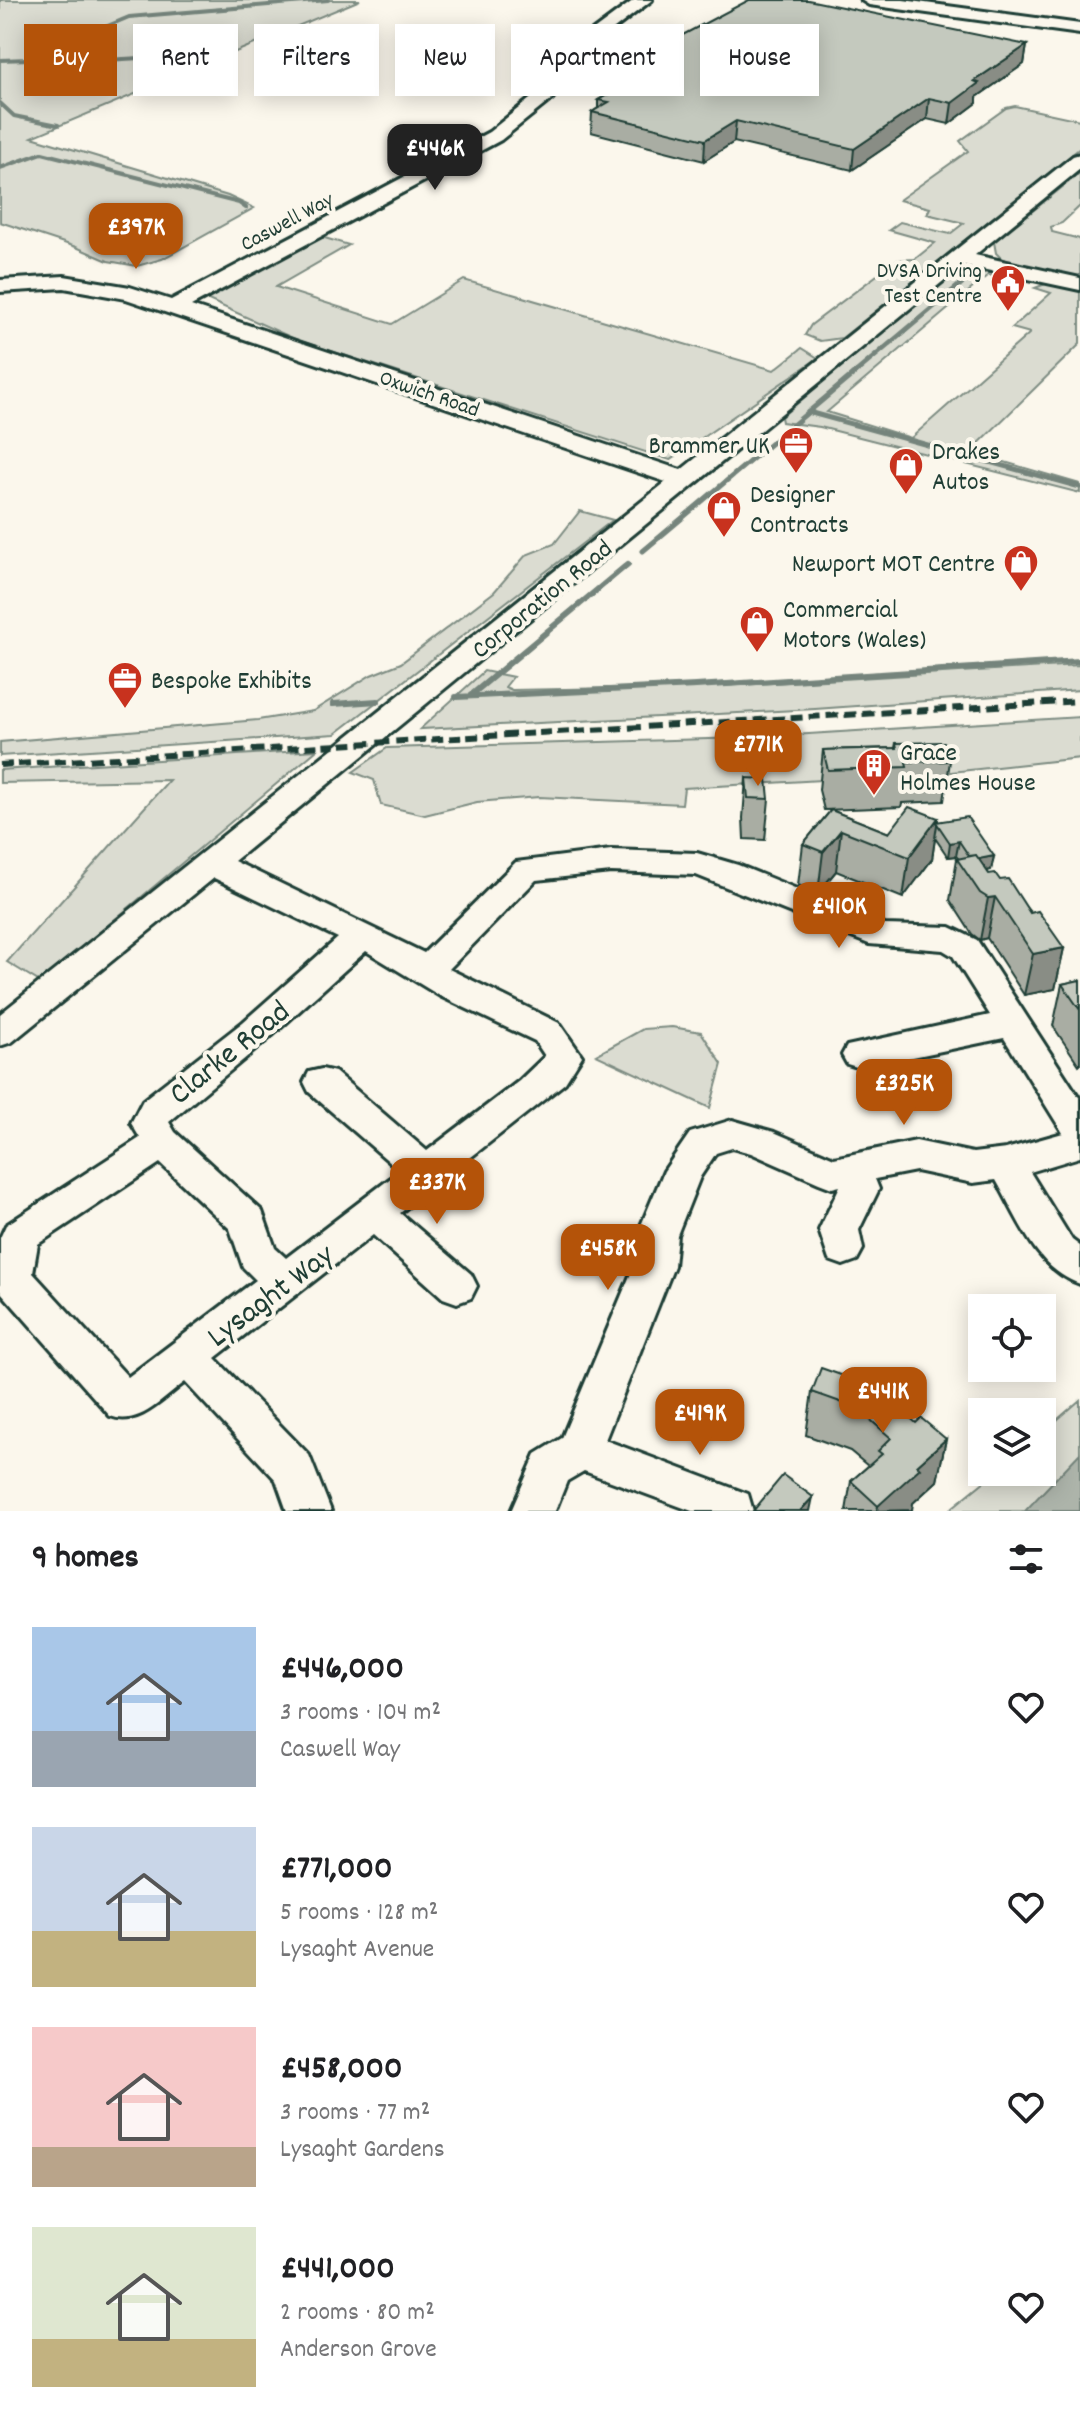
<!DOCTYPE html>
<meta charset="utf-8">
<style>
:root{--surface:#fff;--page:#f6f6f6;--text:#202124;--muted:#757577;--accent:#b45309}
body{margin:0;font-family:Dekko,sans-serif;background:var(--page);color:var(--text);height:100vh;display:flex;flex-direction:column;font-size:30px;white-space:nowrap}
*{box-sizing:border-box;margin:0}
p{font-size:26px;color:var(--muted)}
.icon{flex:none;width:44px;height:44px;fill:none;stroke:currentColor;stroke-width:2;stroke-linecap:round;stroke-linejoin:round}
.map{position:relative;height:1511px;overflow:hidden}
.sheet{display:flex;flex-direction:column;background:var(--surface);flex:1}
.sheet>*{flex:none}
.banner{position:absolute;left:24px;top:24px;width:1032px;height:72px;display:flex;gap:16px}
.fabs{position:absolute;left:968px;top:1294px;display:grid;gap:16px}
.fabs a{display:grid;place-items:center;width:88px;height:88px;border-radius:0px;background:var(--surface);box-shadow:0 4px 20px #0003;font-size:40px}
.price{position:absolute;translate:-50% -68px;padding:0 18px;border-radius:16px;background:var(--accent);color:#fff;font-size:26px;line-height:52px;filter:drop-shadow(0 2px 4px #0008)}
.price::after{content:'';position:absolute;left:50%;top:48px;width:24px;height:18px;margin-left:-12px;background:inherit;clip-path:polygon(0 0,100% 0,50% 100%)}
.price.selected{background:#222;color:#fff}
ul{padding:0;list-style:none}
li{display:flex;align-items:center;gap:24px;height:200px;padding:0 32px}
li span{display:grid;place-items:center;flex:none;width:224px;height:160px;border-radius:0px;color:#555}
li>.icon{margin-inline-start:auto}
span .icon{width:96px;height:96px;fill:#fffc;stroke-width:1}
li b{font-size:34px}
h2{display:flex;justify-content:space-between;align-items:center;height:96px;padding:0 32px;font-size:34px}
.chip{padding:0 28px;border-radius:0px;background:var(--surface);box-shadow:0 4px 20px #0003;font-size:28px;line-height:72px}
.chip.selected{background:var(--accent);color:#fff}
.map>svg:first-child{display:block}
.green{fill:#dbdcd1;stroke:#7d8c82;stroke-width:2}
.water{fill:#adb4aa;stroke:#74847b;stroke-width:2}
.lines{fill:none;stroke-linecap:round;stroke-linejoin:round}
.stream-far2{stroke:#74847b;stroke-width:4}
.stream-far1{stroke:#74847b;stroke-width:5}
.stream{stroke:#74847b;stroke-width:6}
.minor-casing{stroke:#1f3d34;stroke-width:6}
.minor{fill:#fbf7ec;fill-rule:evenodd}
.rail{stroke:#1f3d34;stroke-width:6;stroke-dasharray:12 6;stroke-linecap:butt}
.wall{fill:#a9ada3;stroke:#1f3d34;stroke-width:2}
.shaded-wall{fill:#898d85;stroke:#1f3d34;stroke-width:2}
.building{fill:#c4c9be;stroke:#1f3d34;stroke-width:2}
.labels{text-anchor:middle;stroke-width:8;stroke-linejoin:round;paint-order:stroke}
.far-street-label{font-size:22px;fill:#1f3d34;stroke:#fbf7ec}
.far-poi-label{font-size:22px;fill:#1f3d34;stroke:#fbf7ec;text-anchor:end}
.poi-label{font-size:26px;fill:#1f3d34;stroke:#fbf7ec;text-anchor:start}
.street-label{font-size:26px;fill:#1f3d34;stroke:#fbf7ec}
.near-street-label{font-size:32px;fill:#1f3d34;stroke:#fbf7ec}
</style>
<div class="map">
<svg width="1080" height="1511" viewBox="0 0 1080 1511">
<rect width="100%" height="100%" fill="#fbf7ec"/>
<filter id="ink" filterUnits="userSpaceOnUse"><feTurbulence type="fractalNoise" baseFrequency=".0125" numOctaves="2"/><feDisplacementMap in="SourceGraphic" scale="16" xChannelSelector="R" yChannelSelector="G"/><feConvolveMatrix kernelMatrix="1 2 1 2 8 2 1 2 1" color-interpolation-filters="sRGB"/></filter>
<g filter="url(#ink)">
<path class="green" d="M0 0H360L32 137 228 196 254 208 162 259 137 266 108 261 76 247 0 222Z
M1015 106 1080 120V148L842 338 820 341 805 335 811 325 897 260 915 259 935 243 889 230 900 222 950 234 964 223 927 214 930 208 899 200 968 151 960 141 1006 108Z
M1080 173V206L1062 223 1051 227 1052 232 1080 239V278L1003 260 996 253 994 242Z
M321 237 349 245 276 287 392 324 464 280 774 370 802 348 818 358 670 460 297 340 206 299Z
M966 273H993L1019 278 1022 285 1011 282 1012 279 988 275 827 412 911 438 1030 333 1012 328 1051 293 1035 288 1048 283 1080 289V344L970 452 1080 484V493L820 427 782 422 781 417 950 276Z
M580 511 613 520 335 734 0 756V742L258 720 313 711 371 675 401 663 494 592 526 555 554 544Z
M1080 665V690L815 709 420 729 484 671 513 677 505 687 512 690 722 686Z
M1080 717V758L942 773 684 788 682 804 539 797 477 802 425 815 381 805 374 780 353 772 387 748 745 738Z
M317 750 40 982 7 962 169 780 0 783V770Z
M672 1027 701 1032 722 1064 710 1108 596 1055 643 1029Z
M1080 1400V1511H948L996 1472H1042V1433Z"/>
<path class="water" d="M1080 1453V1511H1025Z"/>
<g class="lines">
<path class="stream-far2" d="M32 59 71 62 228 53
M0 60 29 59 129 17 328 0
M0 103 14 116 58 125
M0 168 42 153 239 203 246 208"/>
<path class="stream-far1" d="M808 412 1080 487
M643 551 968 278"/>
<path class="stream" d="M470 696 628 564
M456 697 696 686 1080 661
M333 704 378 701"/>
<defs>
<path id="minor" d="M634 0H652L588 49 552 99 501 140 191 306 681 470 1073 156 1080 154V169L975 255 1080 278V290L963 265 234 861 424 953 516 862 611 850 697 853 738 865 885 925 950 927 977 940 1080 1099V1157L1030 1172 1072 1240 1080 1246V1284C1036 1269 1018 1218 996 1180L973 1183 916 1171 875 1179 879 1189 859 1230 863 1249 857 1260 843 1265 829 1260 819 1230 840 1186 832 1188 819 1183 751 1153 732 1148 716 1153 700 1177 677 1235 674 1266 605 1440 748 1494 753 1511H692L584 1471 567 1481 555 1511H511L536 1454 562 1438 634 1266 637 1235 664 1171 690 1133 732 1120 774 1132 834 1158 916 1141 973 1153 1006 1149 1063 1133 1004 1038 860 1068 847 1064 842 1055 847 1046 990 1015 953 956 943 950 869 944 696 875 611 872 536 880 449 969 559 1023 582 1056 565 1083 400 1213 471 1274 477 1286 471 1298 457 1303 443 1298 373 1235 215 1358 309 1455 331 1511H287L276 1480 185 1382C162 1399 139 1427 110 1416L0 1291V1238L6 1225 140 1138 131 1123 143 1100 243 1022 338 938 214 878 12 1042 0 1046V1014L666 482 126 299 64 288 0 292V280L64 276 130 287 171 300 489 132 540 91 576 43ZM366 951 440 996 535 1041 545 1056 519 1081 427 1151 335 1072 322 1069 309 1072 304 1082 309 1092 400 1171 286 1258 275 1248 262 1211 175 1132 169 1122 267 1040ZM160 1163 230 1229 243 1267 256 1280 128 1377 33 1273 38 1244Z
M861 0H903L1080 24V34L869 5Z"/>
</defs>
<use href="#minor" class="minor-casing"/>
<use href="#minor" class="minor"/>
<path class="rail" d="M0 765 1080 701"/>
</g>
<path class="wall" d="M1027 45 1024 64 977 97V103L949 124 927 119 852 170 734 142 704 161 591 132 592 112 598 108V100L620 88V68Z
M896 743 950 761 944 801 902 803 901 807 824 810 819 790 823 750 895 748Z
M746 778 769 799 765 840 744 839 743 818Z
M831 810 889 833 938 818V822L994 856 991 870 987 871 989 874 1000 880 1064 948 1055 989 1024 995 987 938 980 940 972 934 950 900 957 859 958 858 956 856 948 857 935 838 932 859 903 898 836 871 818 893 798 885 803 844Z
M1080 980V1064L1079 1065 1053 1026 1062 984Z
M812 1392 916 1423 946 1439 937 1481 913 1503 911 1511H846L851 1481 868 1466 850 1451 806 1435Z"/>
<path class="shaded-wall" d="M1027 45 1024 64 977 97V103L949 124 952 103 974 81Z
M929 98 927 119 852 170 854 149Z
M736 121 734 142 704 161 705 140Z
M938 818 932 859 903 898 909 857Z
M841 830 836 871 818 893 823 852Z
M959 841 956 856 948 857 950 843Z
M994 856 991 870 969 874 971 860Z
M995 897 987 938 980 940 988 898Z
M1064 948 1055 989 1024 995 1033 954Z
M946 1439 937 1481 913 1503 912 1510 877 1511 878 1506 917 1465Z
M813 1497 810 1511H800Z"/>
<path class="building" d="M749 0H808L1027 45 974 81 979 83 952 103 929 98 854 149 736 121 705 140 592 112 609 102 598 100 646 74 620 68Z
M944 742 950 761 906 762 907 767 828 770 823 750 897 748 896 743Z
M746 778 767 779 769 799 748 798Z
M909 807 938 818 909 857 841 830 823 852 803 844 831 810 889 833Z
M967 817 994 856 979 859 976 855 969 856 959 841 950 843 936 822Z
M976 855 989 874 995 873 1000 880 1008 879 1030 913 1038 911 1064 948 1033 954 995 897 988 898 980 893 957 859Z
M1080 980V1010L1062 984Z
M821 1368 875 1387 916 1423 921 1418 946 1439 917 1465 920 1468 878 1506 851 1481 882 1454 878 1451 891 1438 857 1408 812 1392Z
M783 1475 813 1497 800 1511H753Z"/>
</g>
<defs>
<symbol id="civic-pin" viewBox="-11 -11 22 30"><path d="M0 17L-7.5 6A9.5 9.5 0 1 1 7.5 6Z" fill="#c8321e" stroke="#fbf7ec"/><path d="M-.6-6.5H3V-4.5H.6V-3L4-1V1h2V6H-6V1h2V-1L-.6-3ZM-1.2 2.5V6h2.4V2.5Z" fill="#fff"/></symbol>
<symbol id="office-pin" viewBox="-11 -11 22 30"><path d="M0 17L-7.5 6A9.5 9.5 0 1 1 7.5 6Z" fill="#c8321e" stroke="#fbf7ec"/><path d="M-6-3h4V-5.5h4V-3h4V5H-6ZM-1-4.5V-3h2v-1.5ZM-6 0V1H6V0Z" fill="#fff"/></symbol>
<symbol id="shop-pin" viewBox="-11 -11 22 30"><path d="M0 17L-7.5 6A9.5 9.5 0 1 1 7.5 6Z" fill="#c8321e" stroke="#fbf7ec"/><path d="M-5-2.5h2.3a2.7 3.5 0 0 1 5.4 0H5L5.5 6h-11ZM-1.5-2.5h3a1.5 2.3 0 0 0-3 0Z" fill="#fff"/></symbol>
<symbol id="building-pin" viewBox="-11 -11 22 30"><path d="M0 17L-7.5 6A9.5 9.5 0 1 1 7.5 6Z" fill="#c8321e" stroke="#fbf7ec"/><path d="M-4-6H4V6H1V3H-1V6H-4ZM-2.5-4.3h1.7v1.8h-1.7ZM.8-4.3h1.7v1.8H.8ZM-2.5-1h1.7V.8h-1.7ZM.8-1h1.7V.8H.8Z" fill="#fff"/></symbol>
</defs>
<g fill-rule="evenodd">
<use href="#civic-pin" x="988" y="262" width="40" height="54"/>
<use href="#office-pin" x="776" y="424" width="40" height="54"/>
<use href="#shop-pin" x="886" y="445" width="40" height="54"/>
<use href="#shop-pin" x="704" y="488" width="40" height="54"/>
<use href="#shop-pin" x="1001" y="542" width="40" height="54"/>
<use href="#shop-pin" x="737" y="603" width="40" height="54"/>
<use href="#office-pin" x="105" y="659" width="40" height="54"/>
<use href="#building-pin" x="854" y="746" width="40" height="54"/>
</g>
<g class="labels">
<g class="far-street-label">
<text transform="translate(286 220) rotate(-28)" y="8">Caswell Way</text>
<text transform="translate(430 392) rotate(19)" y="8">Oxwich Road</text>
</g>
<g class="far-poi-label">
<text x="982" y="277">DVSA Driving<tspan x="982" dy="25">Test Centre</tspan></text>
</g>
<g class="poi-label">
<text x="770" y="453" text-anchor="end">Brammer UK</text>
<text x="932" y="459">Drakes<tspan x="932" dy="30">Autos</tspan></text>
<text x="750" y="502">Designer<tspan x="750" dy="30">Contracts</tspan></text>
<text x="995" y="571" text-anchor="end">Newport MOT Centre</text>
<text x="783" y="617">Commercial<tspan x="783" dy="30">Motors (Wales)</tspan></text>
<text x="151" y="688">Bespoke Exhibits</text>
<text x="900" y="760">Grace<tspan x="900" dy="30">Holmes House</tspan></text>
</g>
<g class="street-label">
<text transform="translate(541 598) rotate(-39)" y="9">Corporation Road</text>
</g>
<g class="near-street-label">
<text transform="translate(228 1051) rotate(-39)" y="11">Clarke Road</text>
<text transform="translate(269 1294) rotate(-37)" y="11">Lysaght Way</text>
</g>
</g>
</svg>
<div class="fabs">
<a><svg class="icon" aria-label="locate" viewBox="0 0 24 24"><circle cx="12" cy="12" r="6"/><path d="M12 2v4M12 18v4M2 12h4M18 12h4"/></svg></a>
<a><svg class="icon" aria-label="layers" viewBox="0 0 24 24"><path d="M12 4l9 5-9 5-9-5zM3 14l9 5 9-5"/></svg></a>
</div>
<b class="price selected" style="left:435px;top:192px">£446K</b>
<b class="price" style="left:136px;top:271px">£397K</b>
<b class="price" style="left:758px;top:788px">£771K</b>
<b class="price" style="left:839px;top:950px">£410K</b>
<b class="price" style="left:904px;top:1127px">£325K</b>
<b class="price" style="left:437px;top:1226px">£337K</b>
<b class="price" style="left:608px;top:1292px">£458K</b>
<b class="price" style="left:883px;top:1435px">£441K</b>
<b class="price" style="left:700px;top:1457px">£419K</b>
<div class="banner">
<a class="chip selected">Buy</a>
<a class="chip">Rent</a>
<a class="chip">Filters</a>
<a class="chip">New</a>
<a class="chip">Apartment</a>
<a class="chip">House</a>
</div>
</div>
<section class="sheet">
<h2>9 homes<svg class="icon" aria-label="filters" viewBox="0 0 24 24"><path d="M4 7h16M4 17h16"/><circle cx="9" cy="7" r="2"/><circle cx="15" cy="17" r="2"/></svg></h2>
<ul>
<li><span style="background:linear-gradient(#a9c7e8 65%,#9aa5b1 0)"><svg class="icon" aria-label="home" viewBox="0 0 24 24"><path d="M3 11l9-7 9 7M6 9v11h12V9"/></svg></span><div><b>£446,000</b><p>3 rooms · 104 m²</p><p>Caswell Way</p></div><svg class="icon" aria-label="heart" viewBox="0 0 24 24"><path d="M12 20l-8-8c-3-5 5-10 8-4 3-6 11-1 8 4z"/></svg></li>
<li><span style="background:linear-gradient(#c9d6e8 65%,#c2b280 0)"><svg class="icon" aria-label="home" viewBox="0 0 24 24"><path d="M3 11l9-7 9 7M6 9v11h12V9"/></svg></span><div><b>£771,000</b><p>5 rooms · 128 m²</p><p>Lysaght Avenue</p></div><svg class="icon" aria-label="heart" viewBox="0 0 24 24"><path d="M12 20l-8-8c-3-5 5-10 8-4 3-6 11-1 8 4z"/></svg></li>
<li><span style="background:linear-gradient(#f6c9c9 75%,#b9a48a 0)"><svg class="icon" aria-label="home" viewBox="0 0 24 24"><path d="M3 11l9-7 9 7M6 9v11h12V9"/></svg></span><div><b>£458,000</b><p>3 rooms · 77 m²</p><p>Lysaght Gardens</p></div><svg class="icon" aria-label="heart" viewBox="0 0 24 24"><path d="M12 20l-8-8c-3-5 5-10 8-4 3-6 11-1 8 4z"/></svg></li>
<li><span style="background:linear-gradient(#dfe7d0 70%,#c2b280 0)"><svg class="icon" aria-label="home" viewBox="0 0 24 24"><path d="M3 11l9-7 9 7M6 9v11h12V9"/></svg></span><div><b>£441,000</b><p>2 rooms · 80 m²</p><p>Anderson Grove</p></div><svg class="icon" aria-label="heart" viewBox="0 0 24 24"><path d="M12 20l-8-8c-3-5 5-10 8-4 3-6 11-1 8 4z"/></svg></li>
</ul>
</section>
